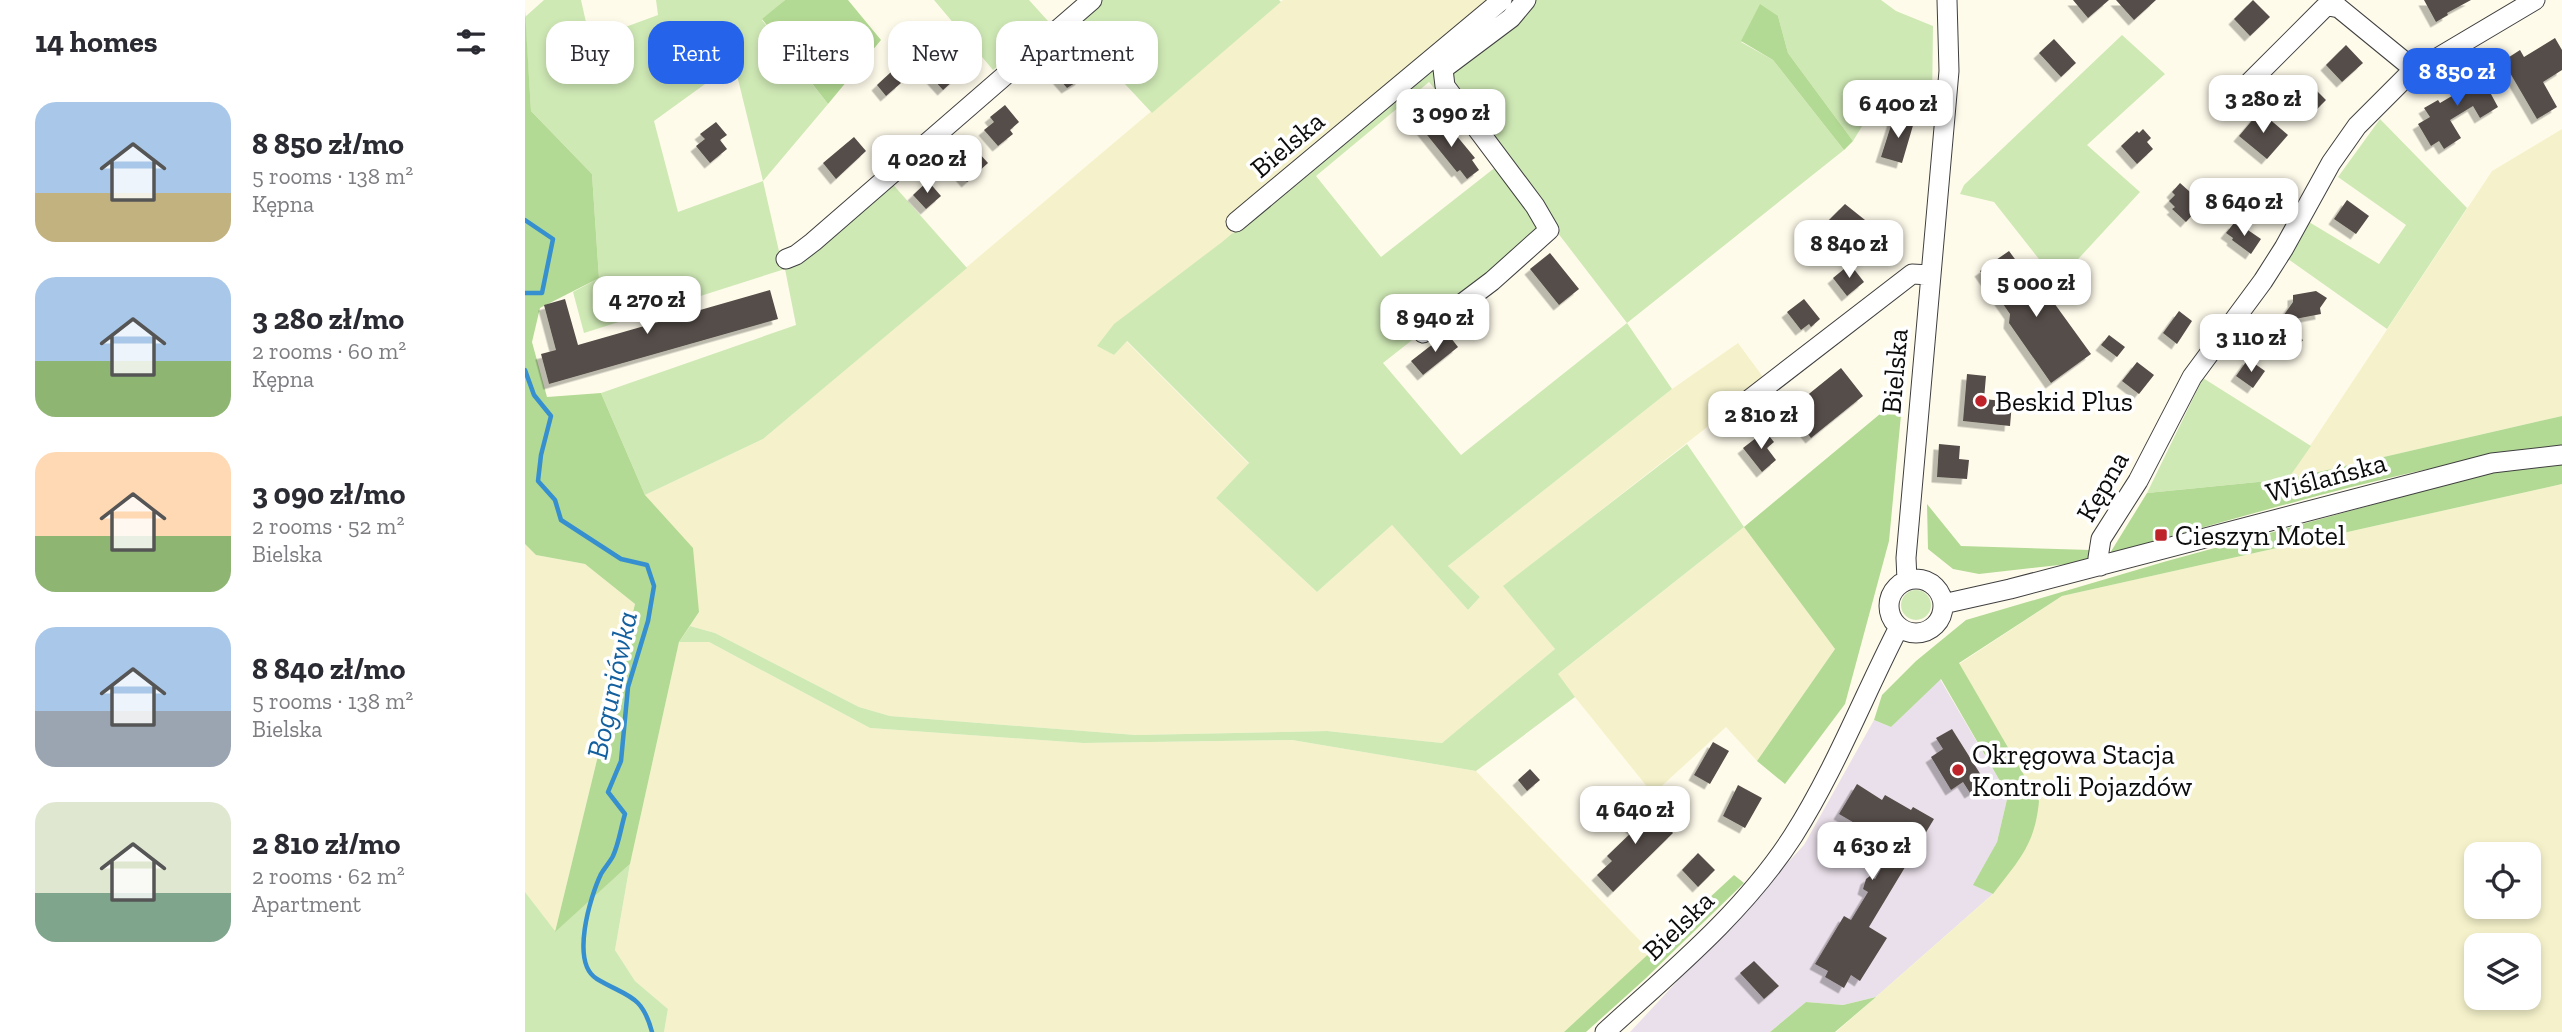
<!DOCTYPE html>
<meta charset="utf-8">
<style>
:root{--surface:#fff;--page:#f2f2f3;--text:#2b2b33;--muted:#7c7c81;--accent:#2563eb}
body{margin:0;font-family:"Zilla Slab",serif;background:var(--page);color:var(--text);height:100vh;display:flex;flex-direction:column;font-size:26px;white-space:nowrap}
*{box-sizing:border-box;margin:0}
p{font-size:23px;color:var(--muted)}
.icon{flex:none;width:38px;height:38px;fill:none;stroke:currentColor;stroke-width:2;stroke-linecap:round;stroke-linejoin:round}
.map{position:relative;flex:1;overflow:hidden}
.drawer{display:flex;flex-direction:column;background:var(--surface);width:525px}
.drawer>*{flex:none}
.hud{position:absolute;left:21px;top:21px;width:665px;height:63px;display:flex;gap:14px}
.tools{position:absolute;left:1939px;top:842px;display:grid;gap:14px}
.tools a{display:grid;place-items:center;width:77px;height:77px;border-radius:14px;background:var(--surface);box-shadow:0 4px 10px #0003;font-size:35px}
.price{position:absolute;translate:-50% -60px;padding:0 16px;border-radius:14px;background:#fff;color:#222;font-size:23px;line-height:46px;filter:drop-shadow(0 2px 4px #0008)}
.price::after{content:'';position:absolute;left:50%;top:42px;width:21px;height:16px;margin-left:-10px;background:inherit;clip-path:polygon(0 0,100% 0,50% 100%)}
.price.active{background:var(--accent);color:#fff}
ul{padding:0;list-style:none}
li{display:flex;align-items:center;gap:21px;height:175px;padding:0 35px}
li span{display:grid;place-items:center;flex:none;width:196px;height:140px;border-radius:21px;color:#555}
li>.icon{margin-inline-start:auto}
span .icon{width:84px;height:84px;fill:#fffc;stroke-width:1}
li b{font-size:30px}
h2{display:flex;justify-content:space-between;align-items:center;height:84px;padding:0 35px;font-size:30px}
.pill{padding:0 24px;border-radius:21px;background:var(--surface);box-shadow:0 4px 10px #0003;font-size:24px;line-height:63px}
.pill.active{background:var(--accent);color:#fff}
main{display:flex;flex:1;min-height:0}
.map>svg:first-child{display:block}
.industrial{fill:#eae0eb}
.farmland{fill:#f5f2cb;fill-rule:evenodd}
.green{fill:#cfe9b5;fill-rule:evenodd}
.forest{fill:#b3da94}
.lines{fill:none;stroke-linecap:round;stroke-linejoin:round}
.stream{stroke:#368fcf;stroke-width:4.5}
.building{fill:#554d48;filter:url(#shadow)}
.minor-casing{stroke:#3f3f3f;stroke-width:21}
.minor{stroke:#fff;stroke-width:19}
.poi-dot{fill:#bd2328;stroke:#fff;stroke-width:2.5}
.labels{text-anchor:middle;stroke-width:7;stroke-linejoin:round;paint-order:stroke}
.street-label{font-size:28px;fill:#0c0c0c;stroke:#fff}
.poi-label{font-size:28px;fill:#0c0c0c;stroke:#fff;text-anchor:start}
.water-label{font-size:30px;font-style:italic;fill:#14609f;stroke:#fff}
</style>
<main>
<section class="drawer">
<h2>14 homes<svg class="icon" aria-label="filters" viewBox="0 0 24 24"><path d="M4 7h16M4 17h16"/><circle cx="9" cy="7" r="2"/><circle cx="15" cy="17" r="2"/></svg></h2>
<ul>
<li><span style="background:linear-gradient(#a9c7e8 65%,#c2b280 0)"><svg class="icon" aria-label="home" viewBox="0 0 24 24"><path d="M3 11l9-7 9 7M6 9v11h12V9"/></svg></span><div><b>8 850 zł/mo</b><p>5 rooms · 138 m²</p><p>Kępna</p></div></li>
<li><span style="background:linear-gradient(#a9c7e8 60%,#8fb573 0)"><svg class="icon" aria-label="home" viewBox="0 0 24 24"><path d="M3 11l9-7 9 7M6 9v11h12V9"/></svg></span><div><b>3 280 zł/mo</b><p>2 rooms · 60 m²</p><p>Kępna</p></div></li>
<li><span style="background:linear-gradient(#ffd9b3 60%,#8fb573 0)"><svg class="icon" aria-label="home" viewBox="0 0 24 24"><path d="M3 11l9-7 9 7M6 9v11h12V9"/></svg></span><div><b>3 090 zł/mo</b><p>2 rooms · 52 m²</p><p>Bielska</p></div></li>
<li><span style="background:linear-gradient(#a9c7e8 60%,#9aa5b1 0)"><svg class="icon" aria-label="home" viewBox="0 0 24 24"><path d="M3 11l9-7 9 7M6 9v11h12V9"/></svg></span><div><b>8 840 zł/mo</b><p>5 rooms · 138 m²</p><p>Bielska</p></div></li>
<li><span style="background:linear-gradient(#dfe7d0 65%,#7fa58c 0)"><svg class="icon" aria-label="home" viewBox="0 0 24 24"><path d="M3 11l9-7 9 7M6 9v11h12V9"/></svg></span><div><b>2 810 zł/mo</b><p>2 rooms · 62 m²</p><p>Apartment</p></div></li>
</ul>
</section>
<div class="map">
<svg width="2037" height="1032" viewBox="0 0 2037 1032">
<defs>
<filter id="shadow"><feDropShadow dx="-5.5" dy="5.5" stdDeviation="0" flood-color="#0004"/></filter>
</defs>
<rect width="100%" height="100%" fill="#fffbeb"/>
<path class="industrial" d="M1415 679 1483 795 1472 842 1449 885 1468 894 1351 997 1318 1005 1281 1002 1245 1032H1105L1279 845 1349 720 1366 727Z"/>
<path class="farmland" d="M758 0H967L700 223 708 233 573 346 589 355 601 341 724 464 691 498 792 592 867 525 943 610 955 597 923 566 1147 389 1213 343 1241 381 979 586 1030 649 917 743 802 731 611 735 365 716 334 707 190 633 165 626 174 612 120 495 238 439Z
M2037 129V416L1763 479 1967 171Z
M2037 484V1032H1311L1468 894 1513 801 1434 664 1537 596ZM1951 854H2004V906H1951ZM1951 945H2004V998H1951Z
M1219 527 1310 649 1232 761 1201 727 1128 794 1032 675Z
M0 544 11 555 60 564 110 604 30 932 0 892Z
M154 642H184L345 728 558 743 767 740 951 771 1127 953 1039 1032H139L143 1009 110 981 90 950 105 864Z"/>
<path class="green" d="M19 0H56L65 40 133 15 131 0H260L237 20 303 104 238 181 256 260 364 180 442 268 238 439 120 495 76 393 271 325 260 269 59 333 48 292 74 278 67 174 6 111 0 17ZM209 63 238 181 153 212 129 121Z
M409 0H504L523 21 468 70Z
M575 0H754L756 2 627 113 545 25Z
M984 0H1356L1371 11 1408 26 1407 105 1358 92 1328 141 1263 53 1253 16 1216 42 1248 60 1319 150 1102 323 1147 389 923 566 955 597 943 610 867 525 792 592 691 498 724 463 602 341 589 355 572 346 589 324 697 242ZM904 82 972 166 856 257 791 176ZM1029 228 1102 323 936 455 858 363Z
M1597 35 1640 74 1562 145 1615 192 1532 282 1469 202 1435 194 1439 185Z
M1855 119 1942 208 1862 329 1763 259 1784 222 1854 264 1881 225 1813 177Z
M1678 378 1786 446 1763 479 1622 493Z
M1162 444 1219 527 1033 674 1050 697 951 771 767 740 558 743 345 728 184 642H154L165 626 190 633 334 707 365 716 611 735 802 731 917 743 1030 649 978 586Z
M1376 605a15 15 0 1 1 30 0a15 15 0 1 1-30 0Z
M105 864 90 950 110 981 143 1009 139 1032H0V892L30 931Z"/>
<path class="forest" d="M260 0H323L356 40 303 104 237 19Z
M1235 4 1253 16 1263 53 1328 141 1319 150 1248 60 1216 41Z
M0 10 6 111 67 174 74 278 15 308 7 342 22 397 76 393 120 495 168 548 174 612 154 642 105 864 30 932 110 604 60 564 11 555 0 544Z
M1355 414 1376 415 1364 541 1320 704 1260 784 1232 761 1310 649 1219 527Z
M2037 416V445C1884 465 1734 513 1585 553L1622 493 1763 479Z
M2037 464V484L1537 596 1434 663 1514 801C1510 845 1494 860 1468 894L1448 885 1472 842 1483 795 1416 679 1366 727 1349 720 1357 695 1391 661 1441 620 1642 561 1971 471Z
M1402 504 1436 546 1566 550 1561 562 1454 574 1428 569 1403 549Z
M1209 875 1219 883 1120 979 1061 1032H1039Z
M1351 997 1310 1032H1245L1281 1002 1318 1005Z"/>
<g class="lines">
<path class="stream" d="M0 220 28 239 17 293H0
M0 370 9 395 26 416 16 455 13 481 30 500 36 520 96 559 122 565 129 586 123 621 103 687 96 761 83 792 100 814C96 827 94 843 88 856 85 862 80 867 76 874 65 897 45 963 72 979 102 997 117 994 127 1032"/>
</g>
<path class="building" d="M1548 0H1584L1563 18Z
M1591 0H1631L1609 20Z
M1728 0 1745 17 1725 36 1709 19Z
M1899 0H1946L1922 13 1923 15 1911 22Z
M2030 38 2037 50V70L2018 82 2032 107 2012 119 1978 61 1995 50 1999 57Z
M1529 39 1551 63 1536 77 1514 53Z
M1821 45 1838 63 1817 82 1801 65Z
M422 50 440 70 418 90 400 70Z
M550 51 565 68 555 80 542 88 527 71Z
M1948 61 1973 107 1955 118 1948 106 1925 120 1936 138 1919 149 1914 141 1906 146 1893 124 1905 117 1899 108 1913 100 1915 103 1944 86 1934 69Z
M366 72 376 83 361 96 352 85Z
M1791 90 1801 100 1787 114 1777 104Z
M480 105 494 122 485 130 488 134 473 146 459 130 469 122 465 117Z
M1735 111 1763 135 1742 159 1714 136Z
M905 116 925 140 931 135 950 158 947 160 954 170 942 179 935 170 932 172 894 125Z
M1369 116 1389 122 1377 163 1356 157Z
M191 122 202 135 195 140 202 149 185 163 171 146 180 139 175 134Z
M1618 129 1626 138 1622 142 1628 149 1612 164 1596 146 1612 131 1614 133Z
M329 137 341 151 311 179 298 163Z
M438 148 447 158 453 152 463 163 442 182 423 160Z
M403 181 416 196 401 209 388 195Z
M1655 183 1674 200 1669 210 1671 211 1661 222 1647 209 1650 207 1644 201 1650 195 1647 192Z
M1822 200 1844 216 1831 234 1809 219Z
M1320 204 1340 220 1318 243 1299 225Z
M1709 223 1716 228 1717 226 1736 239 1726 254 1707 240 1708 238 1701 233Z
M1484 251 1515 293 1524 296 1566 354 1526 383 1484 323 1485 314 1455 271Z
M1025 253 1054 289 1034 305 1005 269Z
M1325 264 1339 282 1322 296 1308 278Z
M245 290 253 319 24 384 16 354 31 350 19 305 40 299 53 345Z
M1791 291 1802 298 1795 308 1796 314 1754 322 1768 302V295Z
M1279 299 1295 319 1286 327 1284 324 1276 330 1262 312Z
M1654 311 1667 321 1652 344 1638 333Z
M1751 321 1778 340 1770 351 1764 347 1759 353 1738 339Z
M922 333 933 347 898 375 886 361Z
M1584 335 1600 347 1592 357 1576 345Z
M1723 359 1740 371 1728 388 1711 376Z
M1612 362 1629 375 1614 394 1597 381Z
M1316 368 1338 396 1286 438 1264 410Z
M1442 374 1461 376 1459 399 1487 402 1485 426 1438 421Z
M1240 431 1249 442 1242 448 1251 460 1237 472 1218 448Z
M1414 444 1435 446 1434 459 1444 460 1442 479 1412 477Z
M1427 729 1461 783 1445 793 1438 782 1426 790 1406 757 1418 749 1411 738Z
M1188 742 1204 751 1185 784 1169 775Z
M1005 769 1015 780 1002 791 993 780Z
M1332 784 1357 800 1360 795 1386 810 1388 807 1409 819 1344 927 1362 938 1335 981 1326 975 1319 988 1300 977 1303 971 1290 964 1319 916 1326 920 1343 892 1338 889 1341 879 1345 876 1350 879 1369 846 1314 814Z
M1213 785 1237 798 1220 828 1198 816Z
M1119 801 1148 833 1088 892 1072 875 1087 861 1082 856 1109 830 1099 819Z
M1173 853 1190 870 1173 887 1157 870Z
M1229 961 1254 986 1239 999 1215 973Z"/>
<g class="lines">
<defs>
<path id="minor" d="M1715 92 1799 8 1804 6 1814 8 1891 71
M711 222 977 0
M261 259 271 255 288 242 567 0
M898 333 967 281 1024 230 1010 206 920 86 918 69 986 18 1001 0
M1212 409 1387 274 1405 275
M1575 566 1573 558 1576 539 1613 481 1667 377 1738 281 1759 248 1806 163 1832 126 1882 76 2010 0
M1364 606a27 27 0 1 1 54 0a27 27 0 1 1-54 0Z
M1382 580 1381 558 1424 71 1422 0
M1418 604 1485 589 1967 463 2037 455
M1080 1032C1146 972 1219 912 1268 836 1310 770 1338 697 1374 627"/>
</defs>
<use href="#minor" class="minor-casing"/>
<use href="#minor" class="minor"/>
</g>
<g class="poi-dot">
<circle cx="1456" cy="401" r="7"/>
<rect x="1629" y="528" width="14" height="14" rx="3.5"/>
<circle cx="1433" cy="770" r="7"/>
</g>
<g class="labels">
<g class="street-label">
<text transform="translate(762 144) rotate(-40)" y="10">Bielska</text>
<text transform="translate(1369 371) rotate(-85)" y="10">Bielska</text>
<text transform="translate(1801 477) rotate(-15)" y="10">Wiślańska</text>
<text transform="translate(1577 486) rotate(-60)" y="10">Kępna</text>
<text transform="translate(1153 925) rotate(-44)" y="10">Bielska</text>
</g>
<g class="poi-label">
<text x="1470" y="411">Beskid Plus</text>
<text x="1650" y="545">Cieszyn Motel</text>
<text x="1447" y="764">Okręgowa Stacja<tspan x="1447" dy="32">Kontroli Pojazdów</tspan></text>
</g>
<g class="water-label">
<text transform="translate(87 685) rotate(-78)" y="10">Boguniówka</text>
</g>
</g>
</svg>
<div class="tools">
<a><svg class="icon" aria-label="locate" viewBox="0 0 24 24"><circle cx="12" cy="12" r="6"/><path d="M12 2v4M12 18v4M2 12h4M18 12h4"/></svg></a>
<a><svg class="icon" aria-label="layers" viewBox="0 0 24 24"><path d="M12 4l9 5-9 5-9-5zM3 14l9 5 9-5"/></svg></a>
</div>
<b class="price active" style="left:1932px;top:108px">8 850 zł</b>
<b class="price" style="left:1738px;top:135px">3 280 zł</b>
<b class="price" style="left:1373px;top:140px">6 400 zł</b>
<b class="price" style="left:926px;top:149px">3 090 zł</b>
<b class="price" style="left:402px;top:195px">4 020 zł</b>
<b class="price" style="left:1719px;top:238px">8 640 zł</b>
<b class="price" style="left:1324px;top:280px">8 840 zł</b>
<b class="price" style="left:1511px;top:319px">5 000 zł</b>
<b class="price" style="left:122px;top:336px">4 270 zł</b>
<b class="price" style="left:910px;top:354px">8 940 zł</b>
<b class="price" style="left:1726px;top:374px">3 110 zł</b>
<b class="price" style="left:1236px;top:451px">2 810 zł</b>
<b class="price" style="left:1110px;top:846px">4 640 zł</b>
<b class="price" style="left:1347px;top:882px">4 630 zł</b>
<div class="hud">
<a class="pill">Buy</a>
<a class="pill active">Rent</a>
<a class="pill">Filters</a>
<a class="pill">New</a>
<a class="pill">Apartment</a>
</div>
</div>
</main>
